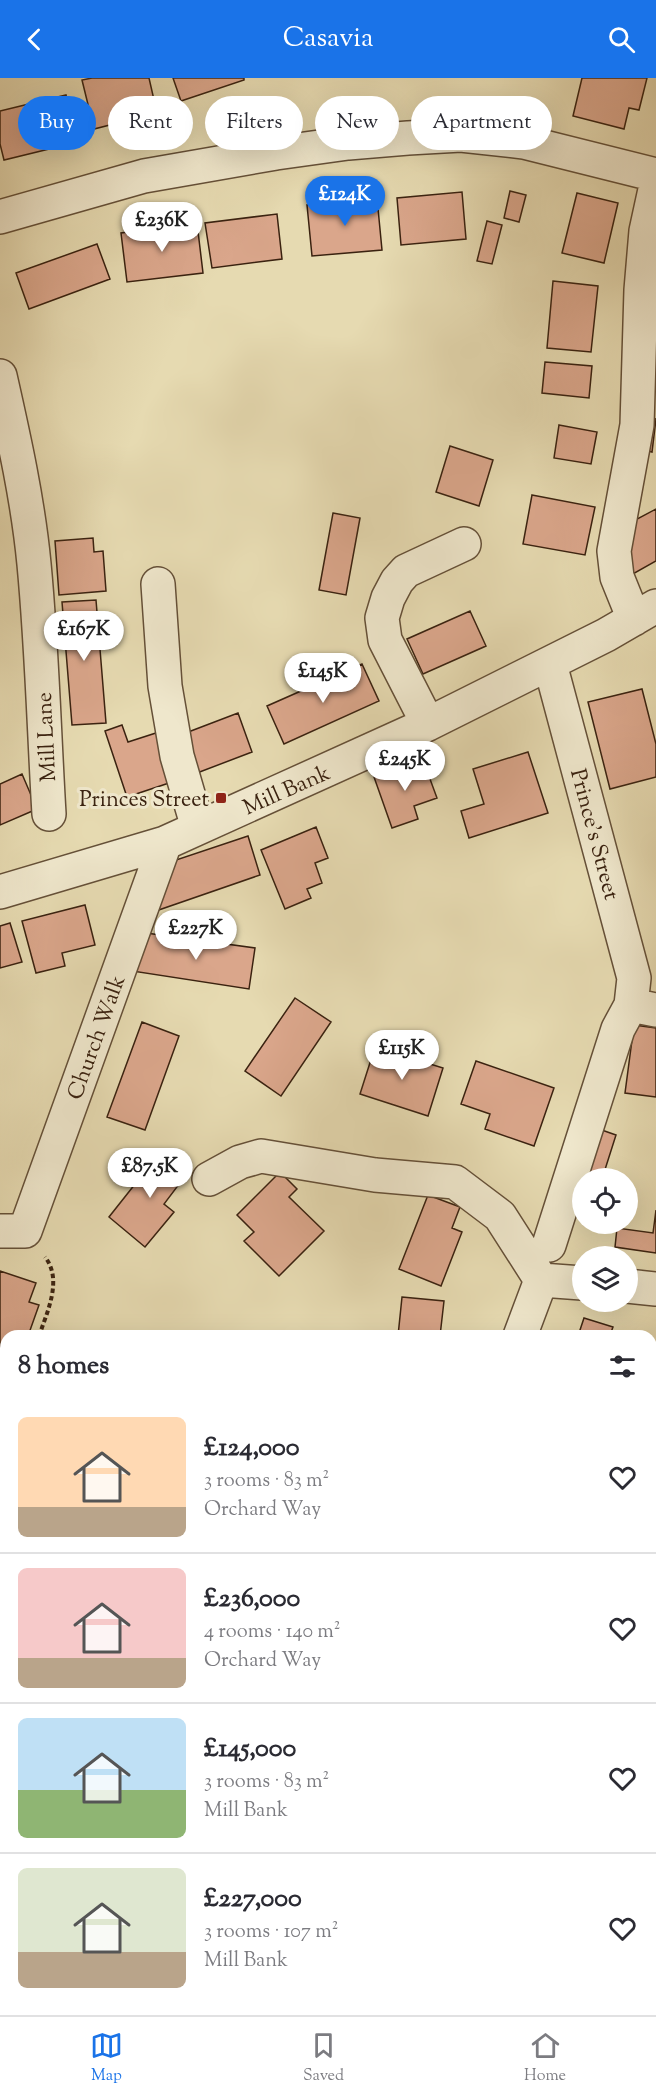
<!DOCTYPE html>
<meta charset="utf-8">
<style>
:root{--surface:#fff;--page:#f2f2f3;--text:#2b2b33;--muted:#7c7c81;--line:#e1e1e2;--accent:#1a73e8}
body{margin:0;font-family:"Sorts Mill Goudy",serif;background:var(--page);color:var(--text);height:100vh;display:flex;flex-direction:column;font-size:22px;white-space:nowrap}
*{box-sizing:border-box;margin:0}
p{font-size:20px;color:var(--muted)}
.icon{flex:none;width:33px;height:33px;fill:none;stroke:currentColor;stroke-width:2;stroke-linecap:round;stroke-linejoin:round}
.map{position:relative;flex:1;overflow:hidden}
.sheet{position:absolute;left:0px;top:1252px;width:657px;height:686px;display:flex;flex-direction:column;background:var(--surface);border-radius:18px 18px 0 0;box-shadow:0 6px 24px #0002}
.sheet>*{flex:none}
.top-card{position:absolute;left:18px;top:18px;width:621px;height:54px;display:flex;gap:12px}
.controls{position:absolute;left:572px;top:1090px;display:grid;gap:12px}
.controls a{display:grid;place-items:center;width:66px;height:66px;border-radius:50%;background:var(--surface);box-shadow:0 6px 24px #0002;font-size:30px}
.price{position:absolute;translate:-50% -51px;padding:0 14px;border-radius:21px;background:#fff;color:#222;font-size:20px;line-height:39px;filter:drop-shadow(0 2px 3px #0008)}
.price::after{content:'';position:absolute;left:50%;top:36px;width:18px;height:14px;margin-left:-9px;background:inherit;clip-path:polygon(0 0,100% 0,50% 100%)}
.price.active{background:var(--accent);color:#fff}
ul{padding:0;list-style:none}
li{display:flex;align-items:center;gap:18px;height:150px;padding:0 18px}
li+li{border-top:2px solid var(--line)}
li span{display:grid;place-items:center;flex:none;width:168px;height:120px;border-radius:9px;color:#555}
li>.icon{margin-inline-start:auto}
span .icon{width:72px;height:72px;fill:#fffc;stroke-width:1}
li b{font-size:26px}
h2{display:flex;justify-content:space-between;align-items:center;height:72px;padding:0 18px;font-size:26px}
.pill{padding:0 21px;border-radius:27px;background:var(--surface);box-shadow:0 6px 24px #0002;font-size:21px;line-height:54px}
.pill.active{background:var(--accent);color:#fff}
header{display:flex;justify-content:space-between;align-items:center;height:78px;padding:0 18px;background:var(--accent);color:#fff;font-size:27px;font-weight:600}
.dock{display:flex;justify-content:space-around;align-items:center;height:84px;border-top:2px solid var(--line);background:var(--surface);font-size:16px;color:var(--muted)}
.dock a{display:grid;justify-items:center;gap:3px}
.dock .active{color:var(--accent)}
.map>svg:first-child{display:block}
.building{fill:#daa68b;stroke:#3a2210;stroke-width:1.5}
.lines{fill:none;stroke-linecap:round;stroke-linejoin:round}
.minor-casing{stroke:#655038;stroke-width:36}
.path{stroke:#3a2210;stroke-width:4;stroke-dasharray:4.5 3;stroke-linecap:butt}
.minor{stroke:#efe7cc;stroke-width:33}
.poi-dot{fill:#8f2418;stroke:#efe7cc;stroke-width:2}
.labels{text-anchor:middle;stroke-width:6;stroke-linejoin:round;paint-order:stroke}
.street-label{font-size:22px;fill:#3a2210;stroke:#efe7cc}
.poi-label{font-size:22px;fill:#3a2210;stroke:#efe7cc;text-anchor:end}
</style>
<header><svg class="icon" aria-label="back" viewBox="0 0 24 24"><path d="M15 5l-7 7 7 7"/></svg>Casavia<svg class="icon" aria-label="search" viewBox="0 0 24 24"><circle cx="10" cy="10" r="6"/><path d="M15 15l6 6"/></svg></header>
<div class="map">
<svg width="656" height="1937" viewBox="0 0 656 1937">
<rect width="100%" height="100%" fill="#e6dab1"/>
<filter id="stains"><feTurbulence type="fractalNoise" baseFrequency=".00333" numOctaves="4"/><feColorMatrix values="0 0 0 0 .2 0 0 0 0 .09 0 0 0 0 .02 0 0 0 .5 -.17"/></filter>
<radialGradient id="worn" r=".72"><stop offset=".6" stop-color="#630" stop-opacity="0"/><stop offset="1" stop-color="#630" stop-opacity=".3"/></radialGradient>
<path class="building" d="M92 0H149L157 35 94 51 82 2Z
M173 0H244V2L181 23Z
M582 0H647L639 32 629 30 624 51 573 38Z
M66 17 78 64 4 82 0 66V33Z
M510 113 526 117 519 144 504 140Z
M462 114 466 161 401 167 397 120Z
M577 115 618 125 604 185 562 175Z
M377 120 382 172 312 178 307 127Z
M277 136 282 181 212 190 205 145Z
M487 143 502 147 492 186 477 183Z
M197 145 203 195 127 204 121 155Z
M97 166 110 201 29 231 16 195Z
M553 203 598 208 591 274 547 270Z
M545 284 592 288 589 320 542 315Z
M646 339 656 341 652 374 640 371Z
M559 347 597 354 591 386 554 380Z
M450 368 493 382 479 428 436 414Z
M532 417 595 429 585 477 523 466Z
M656 431V483L624 501V448Z
M333 435 360 440 346 517 319 512Z
M93 460 94 474 103 473 106 513 59 517 55 463Z
M96 522 106 645 72 647 62 524Z
M470 533 486 568 423 596 407 561Z
M362 586 379 623 284 666 267 628Z
M642 611 656 666V699L610 711 588 624Z
M238 635 252 674 197 695 183 656Z
M122 647 128 664 159 654 175 703 127 719 105 653Z
M528 674 548 735 469 760 461 733 484 726 473 691Z
M423 682 437 720 414 728 418 741 392 750 374 699Z
M22 696 37 731 0 747V706Z
M316 749 328 780 315 785 322 805 307 811 311 820 285 831 261 772Z
M248 758 260 797 150 835 164 786Z
M85 827 95 867 62 875 65 888 36 895 22 843Z
M10 845 22 884 0 890V848Z
M146 855 255 870 249 911 132 893Z
M295 920 331 944 281 1018 245 993Z
M142 944 179 958 145 1052 107 1039Z
M634 947 656 950V1019L625 1015Z
M375 969 443 990 428 1038 360 1016Z
M476 983 554 1010 534 1068 485 1051 490 1036 461 1026Z
M596 1050 616 1057 602 1101H582Z
M162 1072 189 1093 164 1126 174 1134 145 1169 109 1139Z
M280 1094 297 1111 289 1119 324 1153 279 1198 244 1163 254 1154 237 1137Z
M428 1117 460 1129 452 1150 462 1154 441 1208 399 1191Z
M656 1132V1175L615 1169 617 1150 653 1155Z
M0 1193 36 1205 29 1224 39 1227 28 1258H6V1320L0 1337Z
M402 1219 444 1223 440 1258H398Z
M584 1240 613 1249 610 1257 617 1258H578Z
M0 1496 6 1497V1554L0 1553Z
M0 1829 6 1833V1870L0 1880Z
M651 1867 656 1868V1886L651 1884Z
M99 1932H151L153 1937H100Z
M239 1932H257L259 1937H224Z
M275 1932H321L307 1937H277Z
M380 1932H410L407 1937H390Z"/>
<g class="lines">
<defs>
<path id="minor" d="M0 139 144 98 276 75 348 65 408 60 461 57 524 64 656 97
M0 298C14 360 28 423 34 486 42 569 44 653 49 736
M158 506 165 608 177 678 198 750
M634 541 617 499 614 473 637 347 641 212 646 153 656 107
M550 586 634 900 631 927 656 932
M428 646 385 562 382 540 388 520 397 503 406 493 464 466
M0 814 165 765 428 646 606 557 656 528
M209 1101 240 1084 261 1078 375 1097 455 1104 500 1138 541 1202 520 1258
M0 1153H25L165 765
M549 1167 618 951 631 927
M541 1202 582 1205
M627 1208 656 1211
M651 1582 656 1581
M0 1609 6 1610
M36 1937 39 1932"/>
</defs>
<use href="#minor" class="minor-casing"/>
<path class="path" d="M39 1258C47 1234 63 1202 45 1179
M0 1358 6 1353"/>
<use href="#minor" class="minor"/>
</g>
<rect class="poi-dot" x="215" y="714" width="12" height="12" rx="3"/>
<g class="labels">
<g class="street-label">
<text transform="translate(45 659) rotate(-93)" y="8">Mill Lane</text>
<text transform="translate(286 711) rotate(-24)" y="8">Mill Bank</text>
<text transform="translate(596 756) rotate(75)" y="8">Prince's Street</text>
<text transform="translate(95 959) rotate(-70)" y="8">Church Walk</text>
</g>
<g class="poi-label">
<text x="209" y="728">Princes Street</text>
</g>
</g>
<rect width="100%" height="100%" filter="url(#stains)"/>
<rect width="100%" height="100%" fill="url(#worn)"/>
</svg>
<div class="controls">
<a><svg class="icon" aria-label="locate" viewBox="0 0 24 24"><circle cx="12" cy="12" r="6"/><path d="M12 2v4M12 18v4M2 12h4M18 12h4"/></svg></a>
<a><svg class="icon" aria-label="layers" viewBox="0 0 24 24"><path d="M12 4l9 5-9 5-9-5zM3 14l9 5 9-5"/></svg></a>
</div>
<b class="price active" style="left:345px;top:149px">£124K</b>
<b class="price" style="left:162px;top:175px">£236K</b>
<b class="price" style="left:84px;top:584px">£167K</b>
<b class="price" style="left:323px;top:626px">£145K</b>
<b class="price" style="left:405px;top:714px">£245K</b>
<b class="price" style="left:196px;top:883px">£227K</b>
<b class="price" style="left:402px;top:1003px">£115K</b>
<b class="price" style="left:150px;top:1121px">£87.5K</b>
<div class="top-card">
<a class="pill active">Buy</a>
<a class="pill">Rent</a>
<a class="pill">Filters</a>
<a class="pill">New</a>
<a class="pill">Apartment</a>
</div>
<section class="sheet">
<h2>8 homes<svg class="icon" aria-label="filters" viewBox="0 0 24 24"><path d="M4 7h16M4 17h16"/><circle cx="9" cy="7" r="2"/><circle cx="15" cy="17" r="2"/></svg></h2>
<ul>
<li><span style="background:linear-gradient(#ffd9b3 75%,#b9a48a 0)"><svg class="icon" aria-label="home" viewBox="0 0 24 24"><path d="M3 11l9-7 9 7M6 9v11h12V9"/></svg></span><div><b>£124,000</b><p>3 rooms · 83 m²</p><p>Orchard Way</p></div><svg class="icon" aria-label="heart" viewBox="0 0 24 24"><path d="M12 20l-8-8c-3-5 5-10 8-4 3-6 11-1 8 4z"/></svg></li>
<li><span style="background:linear-gradient(#f6c9c9 75%,#b9a48a 0)"><svg class="icon" aria-label="home" viewBox="0 0 24 24"><path d="M3 11l9-7 9 7M6 9v11h12V9"/></svg></span><div><b>£236,000</b><p>4 rooms · 140 m²</p><p>Orchard Way</p></div><svg class="icon" aria-label="heart" viewBox="0 0 24 24"><path d="M12 20l-8-8c-3-5 5-10 8-4 3-6 11-1 8 4z"/></svg></li>
<li><span style="background:linear-gradient(#bfe0f5 60%,#8fb573 0)"><svg class="icon" aria-label="home" viewBox="0 0 24 24"><path d="M3 11l9-7 9 7M6 9v11h12V9"/></svg></span><div><b>£145,000</b><p>3 rooms · 83 m²</p><p>Mill Bank</p></div><svg class="icon" aria-label="heart" viewBox="0 0 24 24"><path d="M12 20l-8-8c-3-5 5-10 8-4 3-6 11-1 8 4z"/></svg></li>
<li><span style="background:linear-gradient(#dfe7d0 70%,#b9a48a 0)"><svg class="icon" aria-label="home" viewBox="0 0 24 24"><path d="M3 11l9-7 9 7M6 9v11h12V9"/></svg></span><div><b>£227,000</b><p>3 rooms · 107 m²</p><p>Mill Bank</p></div><svg class="icon" aria-label="heart" viewBox="0 0 24 24"><path d="M12 20l-8-8c-3-5 5-10 8-4 3-6 11-1 8 4z"/></svg></li>
</ul>
</section>
</div>
<nav class="dock">
<a class="active"><svg class="icon" aria-label="map" viewBox="0 0 24 24"><path d="M3 6l6-2 6 2 6-2v14l-6 2-6-2-6 2zM9 4v14M15 6v14"/></svg>Map</a>
<a><svg class="icon" aria-label="saved" viewBox="0 0 24 24"><path d="M7 4h10v16l-5-4-5 4z"/></svg>Saved</a>
<a><svg class="icon" aria-label="home" viewBox="0 0 24 24"><path d="M3 11l9-7 9 7M6 9v11h12V9"/></svg>Home</a>
</nav>
